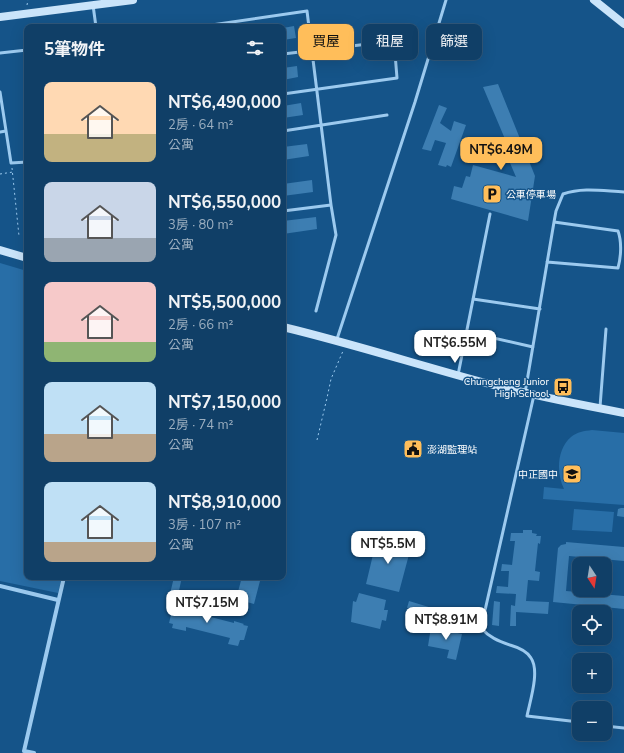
<!DOCTYPE html>
<html lang="zh-TW">
<meta charset="utf-8">
<style>
:root{--surface:#103f67;--page:#19466d;--text:#f1f3f6;--muted:#9cafc0;--line:#30587b;--accent:#ffbe5a}
body{margin:0;font-family:"Nunito Sans","Noto Sans TC",sans-serif;background:var(--page);color:var(--text);height:100vh;display:flex;flex-direction:column;font-size:15px;white-space:nowrap}
*{box-sizing:border-box;margin:0}
p{font-size:13px;color:var(--muted)}
.icon{flex:none;width:22px;height:22px;fill:none;stroke:currentColor;stroke-width:2;stroke-linecap:round;stroke-linejoin:round}
.map{position:relative;flex:1;overflow:hidden}
.drawer{position:absolute;left:24px;top:24px;width:262px;height:556px;display:flex;flex-direction:column;background:var(--surface);border-radius:8px;box-shadow:0 4px 16px #0002,0 0 0 1px var(--line)}
.drawer>*{flex:none}
.guide{position:absolute;left:298px;top:24px;width:266px;height:36px;display:flex;gap:8px}
.needle{width:26px;rotate:168deg}
.tools{position:absolute;left:572px;top:557px;display:grid;gap:8px}
.tools a{display:grid;place-items:center;width:40px;height:40px;border-radius:8px;background:var(--surface);box-shadow:0 4px 16px #0002,0 0 0 1px var(--line);font-size:20px}
.price{position:absolute;translate:-50% -34px;padding:0 9px;border-radius:8px;background:#fff;color:#222;font-size:13px;line-height:26px;filter:drop-shadow(0 1px 2px #0008)}
.price::after{content:'';position:absolute;left:50%;top:24px;width:12px;height:9px;margin-left:-6px;background:inherit;clip-path:polygon(0 0,100% 0,50% 100%)}
.price.on{background:var(--accent);color:#111}
ul{padding:0;list-style:none}
li{display:flex;align-items:center;gap:12px;height:100px;padding:0 20px}
li span{display:grid;place-items:center;flex:none;width:112px;height:80px;border-radius:8px;color:#555}
li>.icon{margin-inline-start:auto}
span .icon{width:48px;height:48px;fill:#fffc;stroke-width:1}
li b{font-size:17px}
h2{display:flex;justify-content:space-between;align-items:center;height:48px;padding:0 20px;font-size:17px}
.chip{padding:0 14px;border-radius:8px;background:var(--surface);box-shadow:0 4px 16px #0002,0 0 0 1px var(--line);font-size:14px;line-height:36px}
.chip.on{background:var(--accent);color:#111}
.map>svg:first-child{display:block}
.green{fill:#286ea7}
.building{fill:#3d7eb2}
.lines{fill:none;stroke-linecap:round;stroke-linejoin:round}
.path{stroke:#9ccaef;stroke-width:1;stroke-dasharray:2 3;stroke-linecap:butt}
.lane{stroke:#9ccaef;stroke-width:3}
.street{stroke:#9ccaef;stroke-width:4}
.secondary{stroke:#cae4fa;stroke-width:8}
.labels{text-anchor:middle;stroke-width:3;stroke-linejoin:round;paint-order:stroke}
.poi-label{font-size:10px;fill:#fff;stroke:#155489;text-anchor:start}
</style>
<div class="map">
<svg width="624" height="753" viewBox="0 0 624 753">
<rect width="100%" height="100%" fill="#155489"/>
<path class="green" d="M0 263 27 271V577H62L58 593 0 581Z
M592 430 624 433V505L543 499 544 487 564 489C556 473 557 449 571 437 577 432 584 431 592 430Z
M574 509 614 512 612 532 572 530Z"/>
<path class="building" d="M294 26 296 38 283 40V28Z
M297 66 298 77 283 80V68Z
M498 84 535 176 528 221 451 199 454 186 462 188 466 176 470 177 473 165 516 177 501 142 505 139 483 87Z
M301 103 303 115 283 118V106Z
M439 105 447 108 440 123 451 131 454 121 466 125 451 167 447 165 446 167 438 165 446 143 435 140 431 151 422 149Z
M307 144 309 156 283 160V147Z
M312 180 313 192 283 196V184Z
M316 217 317 229 283 234V221Z
M621 508H624V517L617 516 618 509Z
M523 530H532V533L537 534 536 536H541L540 544 538 543 535 571 540 572 539 581 528 580 526 601 549 602 548 614 516 612V626H510L511 605 515 606 516 594 496 593 497 586 508 587 509 571H501L502 564 512 565 515 541H510L511 533H523Z
M377 538 411 547 399 592 366 584Z
M566 542 624 547V561L569 556 566 591 624 596V609L553 602 558 548 561 545 566 544Z
M174 577H182L178 595 170 594Z
M242 577H261L254 604 236 599Z
M359 593 386 600 384 610H388L386 621 382 620 380 629 351 622 353 601 356 602Z
M409 601 432 608 431 614 407 608Z
M494 601 500 602 499 626 492 625Z
M179 604 192 606V609L204 613 203 615 234 623V621L244 624 243 625 248 626 244 640H240L238 646 228 644 230 638 186 627V631L172 628 173 624 169 623 173 607 178 608Z
M431 627 462 634 456 660 447 658 449 650 428 646Z"/>
<g class="lines">
<path class="path" d="M27 5 28 0
M12 168 19 236
M0 174 13 172
M317 440 327 398 331 379 343 351"/>
<path class="lane" d="M93 5 96 27
M198 27 307 11 331 205 283 211
M0 53 27 50
M283 54 394 41 397 78 283 94
M0 92 11 163 27 162
M283 131 387 115
M0 132 6 131
M547 262 618 268C621 257 622 242 618 231L554 222
M473 299 540 309
M316 311 336 235 331 205
M467 332 533 347
M337 339 415 102 446 0
M458 375 490 214
M525 393 554 222 556 211 563 194C583 187 603 191 624 192
M534 395 481 628C489 637 498 641 510 645 517 647 527 651 531 658 540 671 530 701 527 716L579 722
M600 407 606 329
M605 726 624 728"/>
<path class="street" d="M0 586 58 600
M34 753 24 751 64 577"/>
<path class="secondary" d="M594 0 624 24
M0 17 133 0
M0 250 27 258
M283 327C350 343 415 364 482 382 529 395 576 404 624 413"/>
</g>
<defs>
<symbol id="parking-square" viewBox="-11 -11 22 22"><rect x="-9" y="-9" width="18" height="18" rx="4" fill="#ffbe5a" stroke="#155489"/><path d="M-3.5-5.5H1a3.5 3.5 0 0 1 0 7H-1V5.5H-3.5ZM-1-3.4V-.6H.8a1.4 1.4 0 0 0 0-2.8Z" fill="#111"/></symbol>
<symbol id="bus-square" viewBox="-11 -11 22 22"><rect x="-9" y="-9" width="18" height="18" rx="4" fill="#ffbe5a" stroke="#155489"/><path d="M-5-6H5V4H4V6H2V4H-2V6H-4V4H-5ZM-3.5-4V0h7V-4ZM-3.5 1.2v1.5H-2V1.2ZM2 1.2v1.5H3.5V1.2Z" fill="#111"/></symbol>
<symbol id="civic-square" viewBox="-11 -11 22 22"><rect x="-9" y="-9" width="18" height="18" rx="4" fill="#ffbe5a" stroke="#155489"/><path d="M-.6-6.5H3V-4.5H.6V-3L4-1V1h2V6H-6V1h2V-1L-.6-3ZM-1.2 2.5V6h2.4V2.5Z" fill="#111"/></symbol>
<symbol id="school-square" viewBox="-11 -11 22 22"><rect x="-9" y="-9" width="18" height="18" rx="4" fill="#ffbe5a" stroke="#155489"/><path d="M0-5L7-2L0 1L-7-2ZM-4 1L0 2.5L4 1V4Q0 6-4 4Z" fill="#111"/></symbol>
</defs>
<g fill-rule="evenodd">
<use href="#parking-square" x="481" y="183" width="22" height="22"/>
<use href="#bus-square" x="552" y="376" width="22" height="22"/>
<use href="#civic-square" x="402" y="438" width="22" height="22"/>
<use href="#school-square" x="561" y="463" width="22" height="22"/>
</g>
<g class="labels">
<g class="poi-label">
<text x="506" y="198">公車停車場</text>
<text x="549" y="385" text-anchor="end">Chungcheng Junior<tspan x="549" dy="12">High School</tspan></text>
<text x="427" y="453">澎湖監理站</text>
<text x="558" y="478" text-anchor="end">中正國中</text>
</g>
</g>
</svg>
<div class="tools">
<a><svg class="needle" viewBox="-14 -14 28 28"><path d="M0-13l5 13h-10z" fill="#e53935"/><path d="M0 13l5-13h-10z" fill="#9cafc0"/></svg></a>
<a><svg class="icon" aria-label="locate" viewBox="0 0 24 24"><circle cx="12" cy="12" r="6"/><path d="M12 2v4M12 18v4M2 12h4M18 12h4"/></svg></a>
<a>+</a>
<a>−</a>
</div>
<b class="price on" style="left:501px;top:171px">NT$6.49M</b>
<b class="price" style="left:455px;top:364px">NT$6.55M</b>
<b class="price" style="left:388px;top:565px">NT$5.5M</b>
<b class="price" style="left:207px;top:624px">NT$7.15M</b>
<b class="price" style="left:446px;top:641px">NT$8.91M</b>
<div class="guide">
<a class="chip on">買屋</a>
<a class="chip">租屋</a>
<a class="chip">篩選</a>
</div>
<section class="drawer">
<h2>5筆物件<svg class="icon" aria-label="filters" viewBox="0 0 24 24"><path d="M4 7h16M4 17h16"/><circle cx="9" cy="7" r="2"/><circle cx="15" cy="17" r="2"/></svg></h2>
<ul>
<li><span style="background:linear-gradient(#ffd9b3 65%,#c2b280 0)"><svg class="icon" aria-label="home" viewBox="0 0 24 24"><path d="M3 11l9-7 9 7M6 9v11h12V9"/></svg></span><div><b>NT$6,490,000</b><p>2房 · 64 m²</p><p>公寓</p></div></li>
<li><span style="background:linear-gradient(#c9d6e8 70%,#9aa5b1 0)"><svg class="icon" aria-label="home" viewBox="0 0 24 24"><path d="M3 11l9-7 9 7M6 9v11h12V9"/></svg></span><div><b>NT$6,550,000</b><p>3房 · 80 m²</p><p>公寓</p></div></li>
<li><span style="background:linear-gradient(#f6c9c9 75%,#8fb573 0)"><svg class="icon" aria-label="home" viewBox="0 0 24 24"><path d="M3 11l9-7 9 7M6 9v11h12V9"/></svg></span><div><b>NT$5,500,000</b><p>2房 · 66 m²</p><p>公寓</p></div></li>
<li><span style="background:linear-gradient(#bfe0f5 65%,#b9a48a 0)"><svg class="icon" aria-label="home" viewBox="0 0 24 24"><path d="M3 11l9-7 9 7M6 9v11h12V9"/></svg></span><div><b>NT$7,150,000</b><p>2房 · 74 m²</p><p>公寓</p></div></li>
<li><span style="background:linear-gradient(#bfe0f5 75%,#b9a48a 0)"><svg class="icon" aria-label="home" viewBox="0 0 24 24"><path d="M3 11l9-7 9 7M6 9v11h12V9"/></svg></span><div><b>NT$8,910,000</b><p>3房 · 107 m²</p><p>公寓</p></div></li>
</ul>
</section>
</div>
